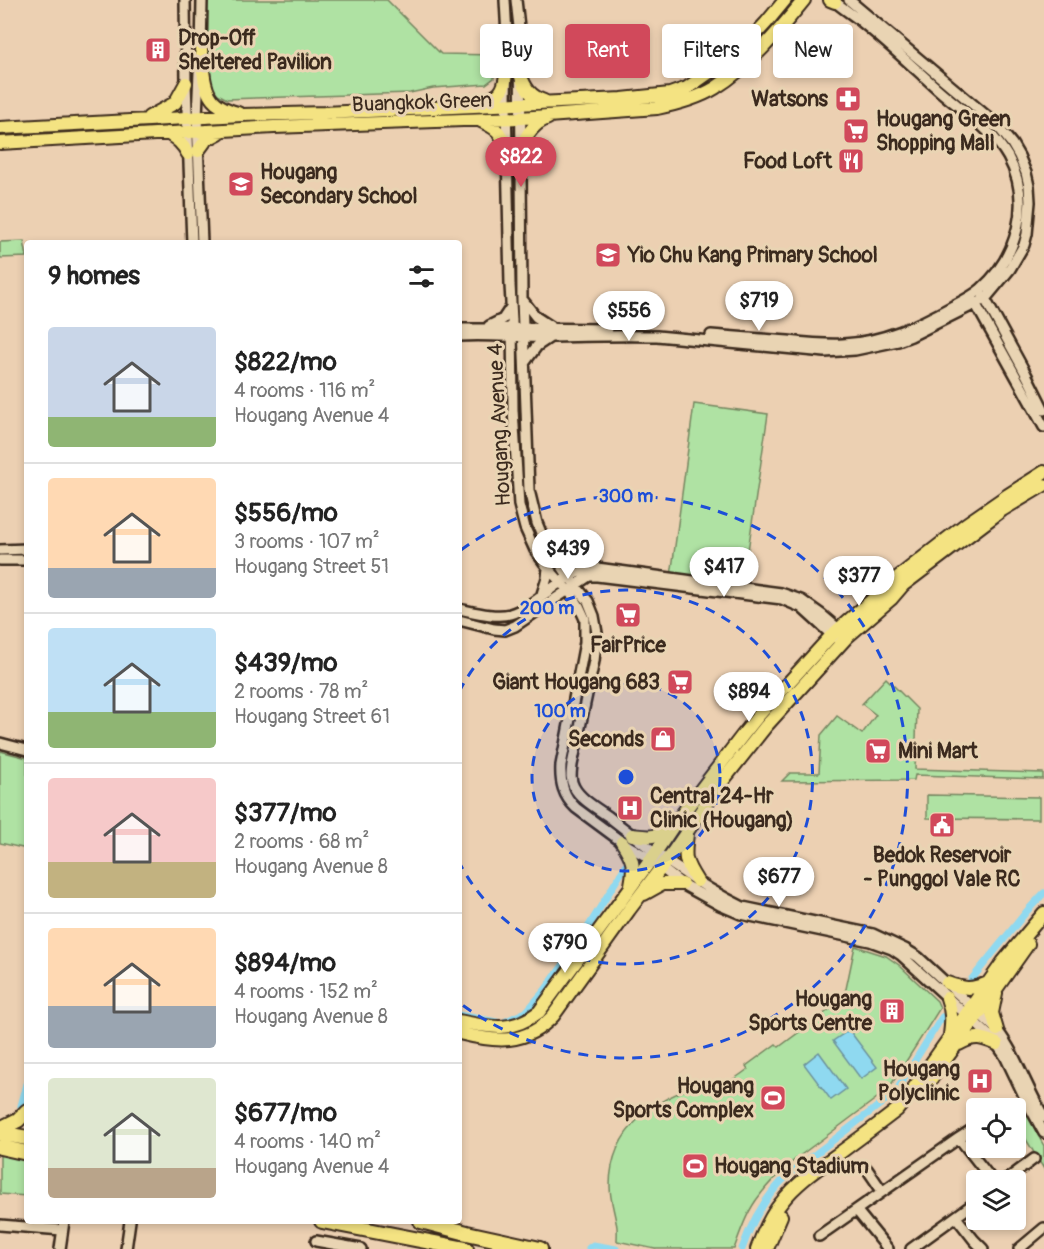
<!DOCTYPE html>
<meta charset="utf-8">
<style>
:root{--surface:#fff;--page:#f2f2f2;--text:#222;--muted:#767676;--line:#e0e0e0;--accent:#d1495b}
body{margin:0;font-family:Pangolin,sans-serif;background:var(--page);color:var(--text);height:100vh;display:flex;flex-direction:column;font-size:22px;white-space:nowrap}
*{box-sizing:border-box;margin:0}
p{font-size:20px;color:var(--muted)}
.icon{flex:none;width:33px;height:33px;fill:none;stroke:currentColor;stroke-width:2;stroke-linecap:round;stroke-linejoin:round}
.map{position:relative;flex:1;overflow:hidden}
.drawer{position:absolute;left:24px;top:240px;width:438px;height:984px;display:flex;flex-direction:column;background:var(--surface);border-radius:6px;box-shadow:0 3px 9px #0003}
.drawer>*{flex:none}
.hud{position:absolute;left:480px;top:24px;width:474px;height:54px;display:flex;gap:12px}
.controls{position:absolute;left:966px;top:1098px;display:grid;gap:12px}
.controls a{display:grid;place-items:center;width:60px;height:60px;border-radius:6px;background:var(--surface);box-shadow:0 3px 9px #0003;font-size:30px}
.price{position:absolute;translate:-50% -51px;padding:0 14px;border-radius:21px;background:#fff;color:#222;font-size:20px;line-height:39px;filter:drop-shadow(0 2px 3px #0008)}
.price::after{content:'';position:absolute;left:50%;top:36px;width:18px;height:14px;margin-left:-9px;background:inherit;clip-path:polygon(0 0,100% 0,50% 100%)}
.price.current{background:var(--accent);color:#fff}
ul{padding:0;list-style:none}
li{display:flex;align-items:center;gap:18px;height:150px;padding:0 24px}
li+li{border-top:2px solid var(--line)}
li span{display:grid;place-items:center;flex:none;width:168px;height:120px;border-radius:6px;color:#555}
li>.icon{margin-inline-start:auto}
span .icon{width:72px;height:72px;fill:#fffc;stroke-width:1}
li b{font-size:26px}
h2{display:flex;justify-content:space-between;align-items:center;height:72px;padding:0 24px;font-size:26px}
.pill{padding:0 21px;border-radius:6px;background:var(--surface);box-shadow:0 3px 9px #0003;font-size:21px;line-height:54px}
.pill.current{background:var(--accent);color:#fff}
.map>svg:first-child{display:block}
.green{fill:#afe2a3;stroke:#758660;stroke-width:1.5}
.water{fill:#8fd9f0;stroke:#6d939c;stroke-width:1.5}
.lines{fill:none;stroke-linecap:round;stroke-linejoin:round}
.canal{stroke:#8fd9f0;stroke-width:7}
.minor-casing{stroke:#3b2a1e;stroke-width:14}
.major-casing{stroke:#3b2a1e;stroke-width:16}
.highway-casing{stroke:#3b2a1e;stroke-width:18}
.minor{stroke:#e9d4b3;stroke-width:9}
.major{stroke:#f4e382;stroke-width:12}
.highway{stroke:#f4e382;stroke-width:14}
.ring{fill:none;stroke:#1d4ed8;stroke-width:3;stroke-dasharray:10 8}
.labels{text-anchor:middle;stroke-width:6;stroke-linejoin:round;paint-order:stroke}
.poi-label{font-size:21px;font-weight:bold;fill:#3b2a1e;stroke:#e9d4b3;text-anchor:start}
.street-label{font-size:21px;fill:#3b2a1e;stroke:#e9d4b3}
.centre{fill:#1d4ed8;stroke:#e9d4b3;stroke-width:3}
.ring-label{font-size:18px;text-anchor:middle;font-weight:bold;fill:#1d4ed8;stroke:#e9d4b3;stroke-width:6;stroke-linejoin:round;paint-order:stroke}
</style>
<div class="map">
<svg width="1044" height="1249" viewBox="0 0 1044 1249">
<rect width="100%" height="100%" fill="#ecd0b2"/>
<filter id="ink" filterUnits="userSpaceOnUse"><feTurbulence type="fractalNoise" baseFrequency=".0167" numOctaves="2"/><feDisplacementMap in="SourceGraphic" scale="12" xChannelSelector="R" yChannelSelector="G"/><feConvolveMatrix kernelMatrix="1 2 1 2 8 2 1 2 1" color-interpolation-filters="sRGB"/></filter>
<g filter="url(#ink)">
<path class="green" d="M207 0H387L441 54 496 55 494 78 486 84 433 88 410 93 227 99 214 92 208 70Z
M24 241 27 257 0 258V242Z
M694 404 768 414 743 585 671 576Z
M886 678 917 709 915 769 1043 773V779L915 775 914 780 782 781 790 773H819L821 735 837 716 862 734 876 715 862 704Z
M0 751 27 758V849L0 843Z
M927 795 1039 797V819L927 818Z
M855 946 886 956 899 965 937 1001 940 1008 891 1085 881 1095C861 1110 841 1125 821 1140 799 1156 777 1172 760 1195 747 1211 741 1230 734 1249H655L617 1241C617 1235 618 1228 616 1222 614 1210 610 1199 610 1186 610 1127 657 1097 708 1082V1086C725 1086 735 1079 748 1069L746 1066 776 1044 779 1047 837 1004 836 999 841 996 846 989Z
M1024 1110 1044 1146V1169L1016 1123V1115Z
M0 1154 27 1160V1196L0 1194Z"/>
<path class="water" d="M849 1030 877 1067 861 1079 833 1041Z
M819 1052 846 1089 831 1100 804 1064Z"/>
<g class="lines">
<path class="canal" d="M971 980 1027 911 1044 893
M459 1015 502 1023 526 1012 545 990 574 950 626 865
M21 1106 27 1084
M589 1248 593 1245 616 1249
M742 1249C752 1220 766 1195 789 1174L882 1103 896 1091 942 1017"/>
<defs>
<path id="minor" d="M185 0 186 83 192 243
M505 0 507 36 506 104 510 285 512 320 513 410 519 505 525 528 535 550 548 568 572 595 579 606 585 619V642L582 658 561 765C560 782 563 796 576 808L622 842 647 857 682 884 720 905 741 914 870 941 892 949 901 955 994 1040 1005 1056 1027 1102 1044 1133
M516 0 520 36 522 299 529 490 537 523 544 540 569 577 588 601 594 616 597 633 594 661 572 765C571 773 570 780 574 787 581 800 598 809 609 817 651 850 695 884 743 907L873 934 905 949 918 957 997 1030C1017 1056 1027 1089 1044 1117
M201 52 202 0
M199 72 197 117 202 243
M983 295 1026 374 1044 410
M522 299 536 317 553 328
M974 301 1044 427
M489 326 503 319 511 307
M459 329 512 328 608 329
M711 335C737 337 763 339 788 341 806 343 825 345 843 344 883 342 919 325 953 306 963 301 973 296 981 289 1017 257 1033 202 1008 157 992 129 964 112 940 91 913 67 887 42 858 19 850 13 841 7 833 0
M459 336C490 334 520 338 551 337 587 336 622 335 657 336L825 352 855 350 898 341 911 336 985 299 1010 269 1024 245 1027 234 1030 202 1029 186 1026 173 1019 156 1012 144 995 123 849 0
M525 362 537 346 549 338
M0 550 27 549
M0 560H27
M542 594 547 578 548 568
M459 609C474 612 496 618 510 614 542 604 562 570 597 568L781 593 801 600 822 615 843 633
M459 620 494 629 505 630 515 626 589 576H597L782 599 801 607 835 638
M0 743 27 750
M959 1138 992 1180
M867 1169 882 1191
M1006 1180 1034 1159
M857 1211 888 1249
M956 1217 974 1240 983 1249
M0 1225 62 1230
M819 1236 959 1138 976 1127
M316 1241 361 1249
M60 1249 64 1221
M126 1249 130 1221
M911 1249 976 1202
M1019 1249 1044 1228"/>
<path id="major" d="M830 0 835 2
M201 48C203 65 202 92 216 103 222 108 230 111 238 113
M520 74C525 88 530 96 544 101
M481 102C499 96 504 93 506 74
M149 117 175 103 186 83
M481 121C498 129 499 131 507 147
M0 128 242 115 324 113 622 99 670 94 687 88 740 51 766 23 785 0
M167 133C177 139 183 144 188 154
M0 143 274 127 520 118 657 108C677 104 697 99 715 88 750 66 778 32 804 0
M521 146C528 133 534 123 548 118
M198 151 206 140 219 133
M687 834C684 858 684 861 697 881
M632 835C650 837 654 839 670 827
M622 842C633 859 635 865 631 885
M644 894 662 884H682
M947 983C964 989 971 990 988 983
M996 993 992 1013 997 1030
M947 998C952 1011 952 1021 950 1035
M459 1021C491 1028 511 1033 539 1012L647 865 676 822 742 736 758 716 832 635 897 578 966 524 1008 495 1044 472
M459 1033C495 1042 525 1046 553 1016L629 910 673 852 717 788 766 726 847 637 891 599 903 585 1002 510 1044 485
M959 1044C975 1035 981 1037 997 1044
M923 1090 970 1026 1028 944
M757 1249C763 1233 770 1216 781 1203 797 1182 820 1167 841 1152 860 1138 879 1124 897 1110L906 1099 1003 962 1044 913
M767 1249 781 1216"/>
<path id="highway" d="M0 1129 18 1120 27 1111
M0 1133 27 1138
M0 1147 27 1153
M322 1221 466 1249
M421 1221 467 1233 540 1249"/>
</defs>
<use href="#minor" class="minor-casing"/>
<use href="#major" class="major-casing"/>
<use href="#highway" class="highway-casing"/>
<use href="#minor" class="minor"/>
<use href="#major" class="major"/>
<use href="#highway" class="highway"/>
</g>
</g>
<circle cx="626" cy="777" r="94" fill="#1d4ed8" fill-opacity=".12"/>
<g class="ring">
<circle cx="626" cy="777" r="94"/>
<path d="M459 692A187 187 0 1 1 459 862"/>
<path d="M461 550A281 281 0 1 1 461 1004"/>
</g>
<defs>
<symbol id="building-square" viewBox="-11 -11 22 22"><rect x="-9" y="-9" width="18" height="18" rx="4" fill="#d1495b" stroke="#e9d4b3"/><path d="M-4-6H4V6H1V3H-1V6H-4ZM-2.5-4.3h1.7v1.8h-1.7ZM.8-4.3h1.7v1.8H.8ZM-2.5-1h1.7V.8h-1.7ZM.8-1h1.7V.8H.8Z" fill="#fff"/></symbol>
<symbol id="pharmacy-square" viewBox="-11 -11 22 22"><rect x="-9" y="-9" width="18" height="18" rx="4" fill="#d1495b" stroke="#e9d4b3"/><path d="M-2-6h4v4h4v4h-4v4h-4v-4h-4v-4h4Z" fill="#fff"/></symbol>
<symbol id="supermarket-square" viewBox="-11 -11 22 22"><rect x="-9" y="-9" width="18" height="18" rx="4" fill="#d1495b" stroke="#e9d4b3"/><path d="M-6-5.5h2.5l.6 2H6L4.5 2H-2.5L-4.4-4H-6ZM-1.5 3.2a1.3 1.3 0 1 0 .1 0ZM3 3.2a1.3 1.3 0 1 0 .1 0Z" fill="#fff"/></symbol>
<symbol id="restaurant-square" viewBox="-11 -11 22 22"><rect x="-9" y="-9" width="18" height="18" rx="4" fill="#d1495b" stroke="#e9d4b3"/><path d="M-5-6h1v4h1v-4h1v4h1v-4h1v5L-1.5 .5V6h-2V.5L-5-1ZM5-6V6H3V1.5H1.5Q1.5-4 5-6Z" fill="#fff"/></symbol>
<symbol id="school-square" viewBox="-11 -11 22 22"><rect x="-9" y="-9" width="18" height="18" rx="4" fill="#d1495b" stroke="#e9d4b3"/><path d="M0-5L7-2L0 1L-7-2ZM-4 1L0 2.5L4 1V4Q0 6-4 4Z" fill="#fff"/></symbol>
<symbol id="shop-square" viewBox="-11 -11 22 22"><rect x="-9" y="-9" width="18" height="18" rx="4" fill="#d1495b" stroke="#e9d4b3"/><path d="M-5-2.5h2.3a2.7 3.5 0 0 1 5.4 0H5L5.5 6h-11ZM-1.5-2.5h3a1.5 2.3 0 0 0-3 0Z" fill="#fff"/></symbol>
<symbol id="hospital-square" viewBox="-11 -11 22 22"><rect x="-9" y="-9" width="18" height="18" rx="4" fill="#d1495b" stroke="#e9d4b3"/><path d="M-5-5h3v3.5h4V-5h3V5h-3V1.5h-4V5h-3Z" fill="#fff"/></symbol>
<symbol id="civic-square" viewBox="-11 -11 22 22"><rect x="-9" y="-9" width="18" height="18" rx="4" fill="#d1495b" stroke="#e9d4b3"/><path d="M-.6-6.5H3V-4.5H.6V-3L4-1V1h2V6H-6V1h2V-1L-.6-3ZM-1.2 2.5V6h2.4V2.5Z" fill="#fff"/></symbol>
<symbol id="stadium-square" viewBox="-11 -11 22 22"><rect x="-9" y="-9" width="18" height="18" rx="4" fill="#d1495b" stroke="#e9d4b3"/><path d="M0-5a6.5 5 0 1 0 0 10a6.5 5 0 1 0 0-10ZM-3.5-1.8h7v3.6h-7Z" fill="#fff"/></symbol>
</defs>
<g fill-rule="evenodd">
<use href="#building-square" x="143" y="35" width="30" height="30"/>
<use href="#pharmacy-square" x="833" y="84" width="30" height="30"/>
<use href="#supermarket-square" x="841" y="116" width="30" height="30"/>
<use href="#restaurant-square" x="836" y="146" width="30" height="30"/>
<use href="#school-square" x="226" y="169" width="30" height="30"/>
<use href="#school-square" x="593" y="240" width="30" height="30"/>
<use href="#supermarket-square" x="613" y="600" width="30" height="30"/>
<use href="#supermarket-square" x="665" y="667" width="30" height="30"/>
<use href="#shop-square" x="648" y="724" width="30" height="30"/>
<use href="#supermarket-square" x="863" y="736" width="30" height="30"/>
<use href="#hospital-square" x="615" y="793" width="30" height="30"/>
<use href="#civic-square" x="927" y="810" width="30" height="30"/>
<use href="#building-square" x="877" y="996" width="30" height="30"/>
<use href="#hospital-square" x="965" y="1066" width="30" height="30"/>
<use href="#stadium-square" x="758" y="1083" width="30" height="30"/>
<use href="#stadium-square" x="680" y="1151" width="30" height="30"/>
</g>
<g class="labels">
<g class="poi-label">
<text x="178" y="45">Drop-Off<tspan x="178" dy="24">Sheltered Pavilion</tspan></text>
<text x="828" y="106" text-anchor="end">Watsons</text>
<text x="876" y="126">Hougang Green<tspan x="876" dy="24">Shopping Mall</tspan></text>
<text x="832" y="168" text-anchor="end">Food Loft</text>
<text x="260" y="179">Hougang<tspan x="260" dy="24">Secondary School</tspan></text>
<text x="628" y="262">Yio Chu Kang Primary School</text>
<text x="628" y="652" text-anchor="middle">FairPrice</text>
<text x="660" y="689" text-anchor="end">Giant Hougang 683</text>
<text x="644" y="746" text-anchor="end">Seconds</text>
<text x="898" y="758">Mini Mart</text>
<text x="650" y="803">Central 24-Hr<tspan x="650" dy="24">Clinic (Hougang)</tspan></text>
<text x="942" y="862" text-anchor="middle">Bedok Reservoir<tspan x="942" dy="24">- Punggol Vale RC</tspan></text>
<text x="872" y="1006" text-anchor="end">Hougang<tspan x="872" dy="24">Sports Centre</tspan></text>
<text x="960" y="1076" text-anchor="end">Hougang<tspan x="960" dy="24">Polyclinic</tspan></text>
<text x="754" y="1093" text-anchor="end">Hougang<tspan x="754" dy="24">Sports Complex</tspan></text>
<text x="714" y="1173">Hougang Stadium</text>
</g>
<g class="street-label">
<text transform="translate(422 102) rotate(-2)" y="7">Buangkok Green</text>
<text transform="translate(499 425) rotate(-93)" y="7">Hougang Avenue 4</text>
</g>
</g>
<circle cx="626" cy="777" r="9" class="centre"/>
<g class="ring-label">
<text x="626" y="502">300 m</text>
<text x="547" y="614">200 m</text>
<text x="560" y="717">100 m</text>
</g>
</svg>
<div class="controls">
<a><svg class="icon" aria-label="locate" viewBox="0 0 24 24"><circle cx="12" cy="12" r="6"/><path d="M12 2v4M12 18v4M2 12h4M18 12h4"/></svg></a>
<a><svg class="icon" aria-label="layers" viewBox="0 0 24 24"><path d="M12 4l9 5-9 5-9-5zM3 14l9 5 9-5"/></svg></a>
</div>
<b class="price current" style="left:521px;top:188px">$822</b>
<b class="price" style="left:759px;top:332px">$719</b>
<b class="price" style="left:629px;top:342px">$556</b>
<b class="price" style="left:568px;top:580px">$439</b>
<b class="price" style="left:724px;top:598px">$417</b>
<b class="price" style="left:859px;top:607px">$377</b>
<b class="price" style="left:749px;top:723px">$894</b>
<b class="price" style="left:779px;top:908px">$677</b>
<b class="price" style="left:565px;top:974px">$790</b>
<div class="hud">
<a class="pill">Buy</a>
<a class="pill current">Rent</a>
<a class="pill">Filters</a>
<a class="pill">New</a>
</div>
<section class="drawer">
<h2>9 homes<svg class="icon" aria-label="filters" viewBox="0 0 24 24"><path d="M4 7h16M4 17h16"/><circle cx="9" cy="7" r="2"/><circle cx="15" cy="17" r="2"/></svg></h2>
<ul>
<li><span style="background:linear-gradient(#c9d6e8 75%,#8fb573 0)"><svg class="icon" aria-label="home" viewBox="0 0 24 24"><path d="M3 11l9-7 9 7M6 9v11h12V9"/></svg></span><div><b>$822/mo</b><p>4 rooms · 116 m²</p><p>Hougang Avenue 4</p></div></li>
<li><span style="background:linear-gradient(#ffd9b3 75%,#9aa5b1 0)"><svg class="icon" aria-label="home" viewBox="0 0 24 24"><path d="M3 11l9-7 9 7M6 9v11h12V9"/></svg></span><div><b>$556/mo</b><p>3 rooms · 107 m²</p><p>Hougang Street 51</p></div></li>
<li><span style="background:linear-gradient(#bfe0f5 70%,#8fb573 0)"><svg class="icon" aria-label="home" viewBox="0 0 24 24"><path d="M3 11l9-7 9 7M6 9v11h12V9"/></svg></span><div><b>$439/mo</b><p>2 rooms · 78 m²</p><p>Hougang Street 61</p></div></li>
<li><span style="background:linear-gradient(#f6c9c9 70%,#c2b280 0)"><svg class="icon" aria-label="home" viewBox="0 0 24 24"><path d="M3 11l9-7 9 7M6 9v11h12V9"/></svg></span><div><b>$377/mo</b><p>2 rooms · 68 m²</p><p>Hougang Avenue 8</p></div></li>
<li><span style="background:linear-gradient(#ffd9b3 65%,#9aa5b1 0)"><svg class="icon" aria-label="home" viewBox="0 0 24 24"><path d="M3 11l9-7 9 7M6 9v11h12V9"/></svg></span><div><b>$894/mo</b><p>4 rooms · 152 m²</p><p>Hougang Avenue 8</p></div></li>
<li><span style="background:linear-gradient(#dfe7d0 75%,#b9a48a 0)"><svg class="icon" aria-label="home" viewBox="0 0 24 24"><path d="M3 11l9-7 9 7M6 9v11h12V9"/></svg></span><div><b>$677/mo</b><p>4 rooms · 140 m²</p><p>Hougang Avenue 4</p></div></li>
</ul>
</section>
</div>
